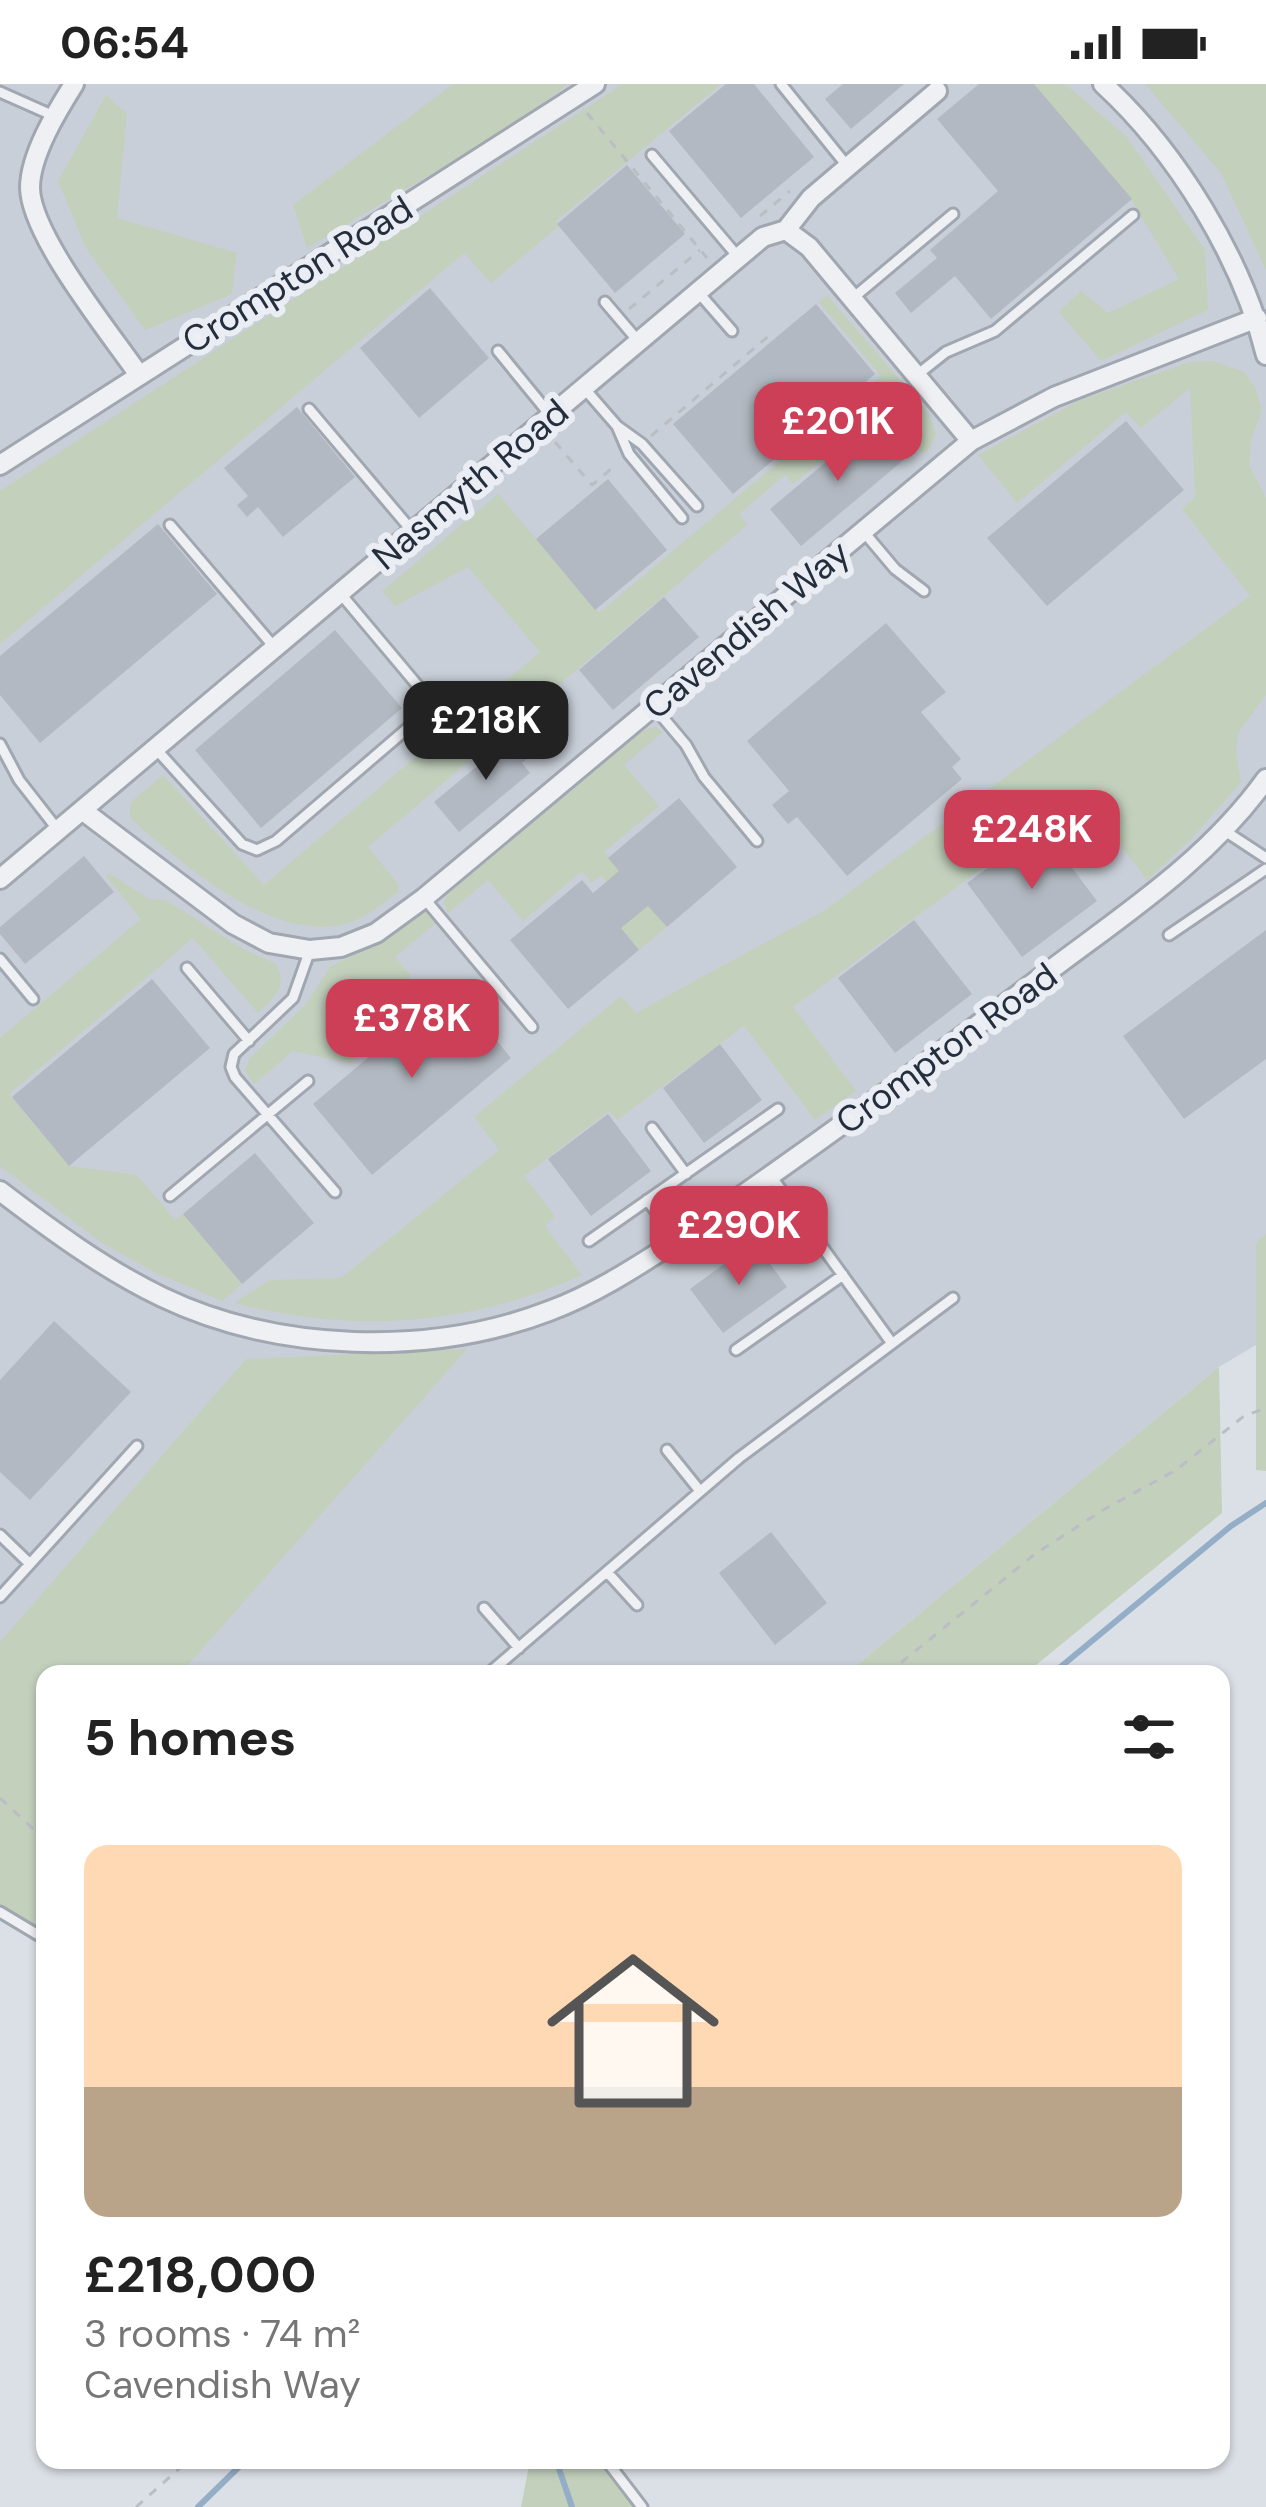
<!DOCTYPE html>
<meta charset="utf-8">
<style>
:root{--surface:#fff;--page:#f2f2f2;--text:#222;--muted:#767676;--line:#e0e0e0;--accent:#cd3e57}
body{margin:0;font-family:"DM Sans",sans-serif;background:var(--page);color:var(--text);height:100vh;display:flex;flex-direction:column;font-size:45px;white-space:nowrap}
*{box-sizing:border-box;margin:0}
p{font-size:39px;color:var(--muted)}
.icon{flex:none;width:66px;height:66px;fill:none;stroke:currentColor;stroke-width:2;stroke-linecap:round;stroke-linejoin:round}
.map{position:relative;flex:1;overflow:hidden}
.drawer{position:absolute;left:36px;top:1581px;width:1194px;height:804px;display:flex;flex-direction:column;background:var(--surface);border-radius:24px;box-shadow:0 3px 9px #0004}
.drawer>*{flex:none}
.price{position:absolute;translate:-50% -102px;padding:0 27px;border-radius:24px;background:var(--accent);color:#fff;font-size:39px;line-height:78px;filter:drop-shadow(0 3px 6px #0008)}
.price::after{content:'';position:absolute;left:50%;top:72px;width:36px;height:27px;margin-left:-18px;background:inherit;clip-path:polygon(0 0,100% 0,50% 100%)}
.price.selected{background:#222;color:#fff}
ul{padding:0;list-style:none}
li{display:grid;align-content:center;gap:24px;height:636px;padding:0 48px}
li+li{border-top:3px solid var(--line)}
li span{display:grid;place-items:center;height:372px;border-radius:24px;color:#555}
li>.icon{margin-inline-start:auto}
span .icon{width:216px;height:216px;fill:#fffc;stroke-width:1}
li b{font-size:51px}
h2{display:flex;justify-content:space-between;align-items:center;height:144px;padding:0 48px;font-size:51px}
.status{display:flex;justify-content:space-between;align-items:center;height:84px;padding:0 60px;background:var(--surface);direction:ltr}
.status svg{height:33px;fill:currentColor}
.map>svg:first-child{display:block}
.built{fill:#c9cfd8}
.green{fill:#c2d0bc}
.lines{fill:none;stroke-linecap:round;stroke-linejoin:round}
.stream{stroke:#95aec7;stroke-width:6}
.building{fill:#b3b9c2}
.service-casing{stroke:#a1a7b0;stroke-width:15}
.minor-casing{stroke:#a1a7b0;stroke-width:24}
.path{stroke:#babec4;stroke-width:3;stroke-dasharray:9 9;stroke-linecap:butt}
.service{stroke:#eef0f4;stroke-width:9}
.minor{stroke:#eef0f4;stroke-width:18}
.labels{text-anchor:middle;stroke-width:12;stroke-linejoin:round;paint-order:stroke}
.street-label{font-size:36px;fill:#252e3c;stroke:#eaeef4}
</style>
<div class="status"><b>06:54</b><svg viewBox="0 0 49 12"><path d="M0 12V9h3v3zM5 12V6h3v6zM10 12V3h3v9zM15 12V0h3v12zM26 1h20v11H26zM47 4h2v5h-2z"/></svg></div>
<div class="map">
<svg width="1266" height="2423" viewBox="0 0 1266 2423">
<rect width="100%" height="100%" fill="#dbe0e6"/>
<path class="built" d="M0 0H1266V1255L1219 1283 846 1590H45L0 1689Z"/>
<path class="green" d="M453 0H569L503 47 307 164 293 121Z
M623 0H721L556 137 559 142 491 199 464 169 0 560V407Z
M1033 0H1065L1126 52 1205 166 1208 226 1101 277 1059 228 1081 207 1108 229 1179 195 1133 119Z
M1145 0H1266V186L1221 89Z
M106 11 127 30 117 134 237 169 232 210 145 246 86 164 58 97Z
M827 211 929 330 936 350 929 365 923 369 918 366 911 348 888 321 793 400 785 391 739 430 747 441 368 763 398 800 399 807C382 820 365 835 344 840 270 858 185 781 133 737L129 729 132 717 163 691 264 801 540 568 468 483 395 522 382 507 498 410 599 529 881 292 819 218Z
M1213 277 1244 288 1256 305 1262 327 1252 353 1249 381 1266 414V611L1238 649 1236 668 1241 698 1193 753 1147 796 1082 711 793 923 856 1007 815 1036 744 942 617 1036 609 1027 524 1092 555 1132 545 1142 582 1191C468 1242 354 1250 234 1219L270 1196 341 1194 499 1066 474 1033 621 912 636 929 827 825 1250 512 1182 425 1195 413 1190 304 1141 344 1126 328 1017 419 978 371 1080 316 1190 278Z
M656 643 663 648 624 681 659 722 604 768 667 843 639 866 621 844 635 832 601 791 592 799 582 787 523 837 488 796 448 829 444 817 449 809 644 646Z
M109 789 149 815 165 816 245 866 275 879C289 902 275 913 258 929L193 854 9 1010 69 1082 137 1091 175 1136 183 1130 242 1200 222 1217 154 1188 101 1158 0 1082V954L141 835 106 792Z
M421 828H428L437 838 395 873 410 891 398 939 350 979 293 967 254 1000 245 987 249 975 305 921 331 882 378 860Z
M1266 1150V1387L1256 1386V1159Z
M467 1265 180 1590H45V1855L0 1828V1558L246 1275Z
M1219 1283 1222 1429 1025 1590H846Z
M530 2376H606L642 2423H521Z"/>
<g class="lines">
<path class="stream" d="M1052 1590 1231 1442 1266 1419
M556 2376 572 2423
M198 2423 246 2376"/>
</g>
<path class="building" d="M726 0H754L814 73 741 134 669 47Z
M843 0H904L851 45 825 15Z
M979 0H1034L1132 115 991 235 955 192 911 229 895 209 937 174 930 166 998 107 937 35Z
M627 81 685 150 615 209 557 140Z
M430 204 489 274 419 334 360 264Z
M816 220 875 290 733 410 673 340Z
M297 323 355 393 283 453 258 423 247 433 237 421 248 412 224 384Z
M875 337 906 374 801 462 770 425Z
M1126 337 1184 406 1047 522 987 454Z
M608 395 667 466 595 526 536 455Z
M158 440 217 510 40 659 0 611V572Z
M664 513 699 553 613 626 579 586Z
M886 539 946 608 921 628 961 675 952 683 962 695 847 792 797 733 788 740 772 721 789 707 747 657Z
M335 546 402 624 261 744 195 666Z
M518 648 535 668 522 679 530 689 459 748 434 718Z
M679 714 737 783 667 843 648 822 621 844 639 866 568 925 510 856 582 796 593 809 619 787 608 774Z
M1042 744 1097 817 1022 873 967 799Z
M84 772 114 808 25 880 0 850V843Z
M914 836 972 910 895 969 838 894Z
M1266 846V975L1184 1035 1123 952Z
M152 895 210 964 69 1082 12 1013Z
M452 903 511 974 372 1091 313 1020Z
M720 960 762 1016 704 1059 663 1004Z
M608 1030 651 1087 591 1132 548 1075Z
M255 1069 314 1139 242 1200 183 1130Z
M754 1158 787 1203 723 1249 690 1205Z
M54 1237 131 1308 30 1416 0 1388V1296Z
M771 1448 827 1519 775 1561 719 1489Z"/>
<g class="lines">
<defs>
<path id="service" d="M781 0 848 83
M0 8 54 32
M652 71 739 174
M698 208 732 247
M853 214 953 130
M605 218 639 258
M498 267 551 332
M917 291 946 268 995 247 1133 131
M584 304 617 342 642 360 697 422
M309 325 413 448
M617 342 629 370 682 434
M170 441 275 564
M863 447 895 485 924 507
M654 623 686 661 704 693 757 757
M0 660 19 696 58 746
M156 665 242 760 257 766 276 757 416 637 424 623 418 602 340 509
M1225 747 1266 774
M424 814 532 943
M1169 851 1266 785
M310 866 293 914 234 970 231 983 235 993 335 1108
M0 875 33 915
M187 884 249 957
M652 1044 686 1090
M771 1092 891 1258
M170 1112 308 997
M647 1116 677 1155
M589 1157 778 1025
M736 1266 843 1191
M667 1366 700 1407
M0 1451 30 1480
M607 1488 637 1521
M0 1513 137 1362
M484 1524 519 1564
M488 1590 739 1374 953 1214
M0 1828 45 1855
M606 2376 642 2423"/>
<path id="minor" d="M74 0C57 27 30 71 30 104 31 152 110 249 139 291
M1103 0C1177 68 1242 174 1266 271
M786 146 809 163 971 357
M0 381 595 0
M82 726 233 840 269 859 310 866 341 863 376 849 424 814 971 357 1054 313 1257 234
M0 795 763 153 786 146 811 114 937 7
M0 1107C51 1146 104 1185 162 1213 277 1268 429 1273 549 1227 595 1210 636 1183 678 1156 803 1070 927 980 1048 888 1126 829 1208 776 1266 695"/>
</defs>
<use href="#service" class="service-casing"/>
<use href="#minor" class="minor-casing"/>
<path class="path" d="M587 29 707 174
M760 132 790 107
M629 225 700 166
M651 352 772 249
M555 358 592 401 616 381
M887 1590 1035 1470 1103 1426 1176 1386 1244 1332 1266 1324
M0 1714 45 1756
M136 2423 189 2376"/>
<use href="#service" class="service"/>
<use href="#minor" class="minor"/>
</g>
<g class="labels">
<g class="street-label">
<text transform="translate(297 190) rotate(-32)" y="13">Crompton Road</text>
<text transform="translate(470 400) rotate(-40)" y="13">Nasmyth Road</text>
<text transform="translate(746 545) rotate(-40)" y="13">Cavendish Way</text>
<text transform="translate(946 964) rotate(-36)" y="13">Crompton Road</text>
</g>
</g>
</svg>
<b class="price" style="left:838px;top:400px">£201K</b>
<b class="price selected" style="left:486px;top:699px">£218K</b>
<b class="price" style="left:1032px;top:808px">£248K</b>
<b class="price" style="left:412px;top:997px">£378K</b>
<b class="price" style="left:739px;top:1204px">£290K</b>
<section class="drawer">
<h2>5 homes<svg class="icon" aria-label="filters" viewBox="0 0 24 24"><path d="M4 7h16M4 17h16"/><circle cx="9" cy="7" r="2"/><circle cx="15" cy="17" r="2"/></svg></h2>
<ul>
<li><span style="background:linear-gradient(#ffd9b3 65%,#b9a48a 0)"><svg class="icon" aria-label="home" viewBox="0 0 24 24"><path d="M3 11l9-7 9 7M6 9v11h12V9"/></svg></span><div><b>£218,000</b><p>3 rooms · 74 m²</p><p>Cavendish Way</p></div></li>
</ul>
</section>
</div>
